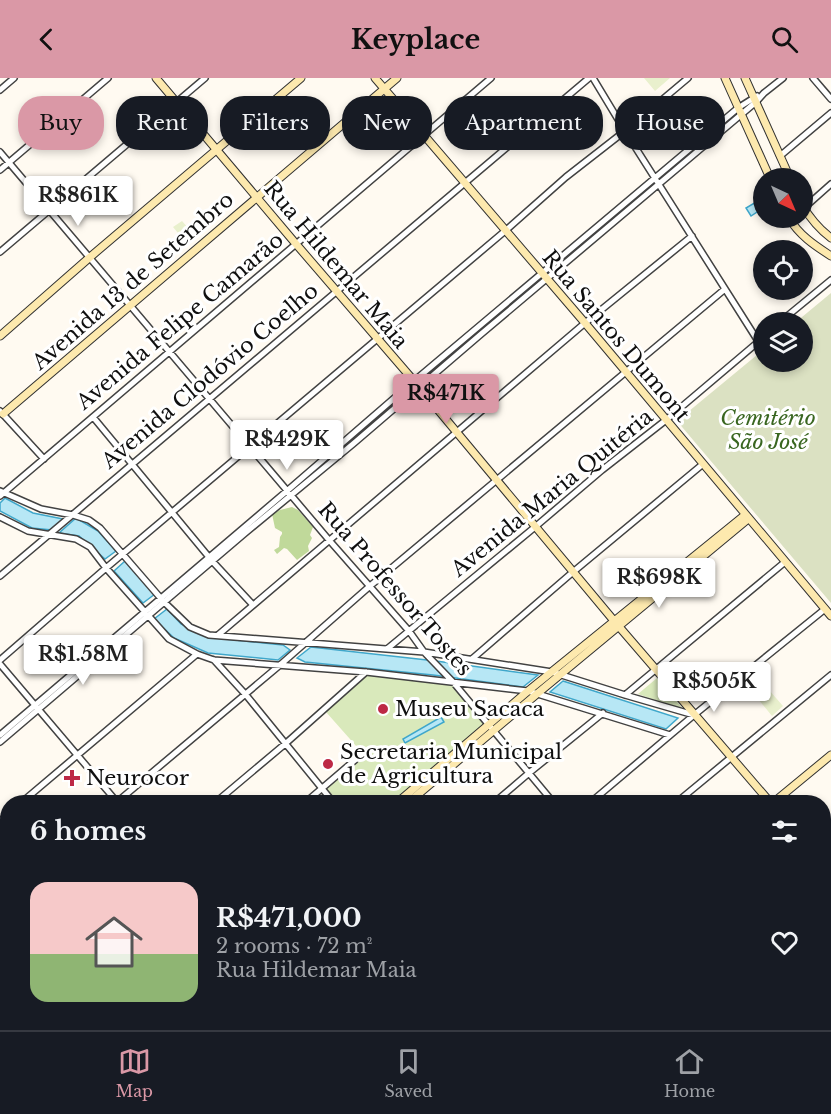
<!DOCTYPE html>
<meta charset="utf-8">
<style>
:root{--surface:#171b24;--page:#20242c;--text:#f1f3f6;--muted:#9ea1a6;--line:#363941;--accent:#da98a6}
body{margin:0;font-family:"Libre Baskerville",serif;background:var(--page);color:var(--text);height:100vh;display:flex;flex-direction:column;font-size:22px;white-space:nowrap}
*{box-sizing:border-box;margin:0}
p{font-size:20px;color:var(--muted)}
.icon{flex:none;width:33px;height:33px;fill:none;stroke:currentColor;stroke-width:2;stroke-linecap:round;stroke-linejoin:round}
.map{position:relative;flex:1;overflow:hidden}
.side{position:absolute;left:0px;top:717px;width:831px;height:236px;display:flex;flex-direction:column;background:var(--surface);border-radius:24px 24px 0 0;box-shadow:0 3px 9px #0003}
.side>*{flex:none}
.banner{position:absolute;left:18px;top:18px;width:795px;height:54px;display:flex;gap:12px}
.needle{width:39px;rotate:136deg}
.fabs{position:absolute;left:753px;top:90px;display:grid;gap:12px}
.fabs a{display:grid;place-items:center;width:60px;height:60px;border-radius:50%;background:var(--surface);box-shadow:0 3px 9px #0003;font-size:30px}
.price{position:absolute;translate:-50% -51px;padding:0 14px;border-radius:6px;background:#fff;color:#222;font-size:20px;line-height:39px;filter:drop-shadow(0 2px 3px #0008)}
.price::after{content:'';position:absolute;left:50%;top:36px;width:18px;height:14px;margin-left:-9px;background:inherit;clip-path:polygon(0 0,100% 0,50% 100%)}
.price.active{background:var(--accent);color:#111}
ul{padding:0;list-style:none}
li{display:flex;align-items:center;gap:18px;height:150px;padding:0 30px}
li span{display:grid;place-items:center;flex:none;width:168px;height:120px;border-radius:18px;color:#555}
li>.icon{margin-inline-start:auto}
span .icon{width:72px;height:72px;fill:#fffc;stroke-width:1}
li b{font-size:26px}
h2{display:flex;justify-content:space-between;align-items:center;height:72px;padding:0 30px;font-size:26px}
.pill{padding:0 21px;border-radius:24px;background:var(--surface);box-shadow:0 3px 9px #0003;font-size:21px;line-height:54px}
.pill.active{background:var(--accent);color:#111}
header{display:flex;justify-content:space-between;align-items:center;height:78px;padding:0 30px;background:var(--accent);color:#111;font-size:27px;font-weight:700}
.menu{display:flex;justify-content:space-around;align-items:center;height:84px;border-top:2px solid var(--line);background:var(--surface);font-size:16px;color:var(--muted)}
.menu a{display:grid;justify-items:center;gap:3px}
.menu .active{color:var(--accent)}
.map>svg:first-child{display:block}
.green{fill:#d9e9bb}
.forest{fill:#c0d99a}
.cemetery{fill:#dbe1c2}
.pitch{fill:#e9f0cd}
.water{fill:#b7e7f5;stroke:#3fa7cb;stroke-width:1.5}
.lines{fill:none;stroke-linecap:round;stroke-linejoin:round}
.street-casing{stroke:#424242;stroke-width:8}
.secondary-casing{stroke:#313131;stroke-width:9}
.primary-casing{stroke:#202020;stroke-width:10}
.street{stroke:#fff;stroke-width:5}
.secondary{stroke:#fde9ae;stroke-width:7}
.primary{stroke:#f5bf6a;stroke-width:8}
.poi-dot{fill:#bd2945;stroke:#fff;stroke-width:2}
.labels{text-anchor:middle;stroke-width:6;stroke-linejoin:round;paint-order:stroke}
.street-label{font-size:21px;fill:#0f0f0f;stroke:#fff}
.park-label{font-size:21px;font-style:italic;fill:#396620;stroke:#fff}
.poi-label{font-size:21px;fill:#0f0f0f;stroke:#fff;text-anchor:start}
</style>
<header><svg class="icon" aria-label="back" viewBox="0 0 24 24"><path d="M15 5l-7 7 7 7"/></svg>Keyplace<svg class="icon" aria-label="search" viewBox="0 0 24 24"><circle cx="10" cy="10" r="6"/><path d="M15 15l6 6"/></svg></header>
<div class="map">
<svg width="831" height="952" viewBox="0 0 831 952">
<rect width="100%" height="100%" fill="#fffaf1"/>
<path class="green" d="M367 596 453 607 488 647 397 724H335L324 712 365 678 326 634Z
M657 600 684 632 638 616Z"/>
<path class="forest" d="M292 429 298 432 313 449 310 457 312 460 308 468 309 473 297 482 287 471 284 470 277 476 274 472 279 469 280 459 282 456V454L275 450 272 436 280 432Z"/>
<path class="cemetery" d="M831 215V525L677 343 763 272 764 284H802V244H796Z"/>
<path class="pitch" d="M644 0H670L655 13Z
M182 143 196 159 187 166 173 149Z
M769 612 783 628 772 638 758 621Z"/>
<path class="water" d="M761 121 763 126V130L751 138 746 130Z
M5 420 33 435 63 441 52 452 32 450 0 433V425Z
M76 440 98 453 116 473 105 481 79 458 59 455Z
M125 483 155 516 143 525 114 493Z
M167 531 181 546 207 559 283 567 290 572 278 582 208 575 174 560 154 541Z
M311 569 436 583 538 597 523 609 433 597 305 584 297 580Z
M563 603 678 640 666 651 550 614Z
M441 639 444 644 405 665 403 661Z"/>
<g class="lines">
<defs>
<path id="street" d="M593 0 625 53 758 263
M813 0 831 21
M0 12 14 0
M0 74 329 462 409 553 424 574 453 604 553 724
M780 78 831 35
M0 92 108 0
M804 130 831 106
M0 174 205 0
M780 244 831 202
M0 333 44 381
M93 339 213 484 253 527
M0 413 41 431 73 437 89 442 100 450 164 524 190 549 209 557 424 574 552 594 625 617 694 637
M0 418 491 0
M0 439 28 453 76 461 90 469 106 490 169 561 197 576 214 582 366 594 528 613 670 657
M0 498 589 0
M218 557 585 245 692 158
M387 571 535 449 602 392 666 342 764 259
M472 581 573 494 703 386
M0 582 106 490 505 153 566 99 625 53 688 0
M214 582 246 617 333 724
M0 586 117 724
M625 617 785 484
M0 657 288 412 414 303 738 30 757 18
M0 664 244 456 353 366 480 257 756 24 764 15 783 0
M22 724 197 576
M117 724 280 587 370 508 725 211
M216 724 285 666 366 594
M306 724 355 682
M495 724 529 695 603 635
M591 724 694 637 825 531
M677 724 831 597
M0 743 8 737
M824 771 831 765
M0 822 8 816
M824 875 831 869
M301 945 307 952
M519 945 525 952
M36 952 44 945
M229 952 238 945
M319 952 327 945
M410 952 418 945
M613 952 621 945
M732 952 741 945"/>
<path id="secondary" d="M156 0 296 166 414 303 615 544 770 724
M375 0 585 245 831 538
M725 0 770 100
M745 0 790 100
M802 127C810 140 819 151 831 160
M789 140C799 157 814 167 831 178
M0 258 89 180 301 0
M3 336 397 0
M398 724 528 613 745 437
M409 724 538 615 748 441
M774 724 831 677
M824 788 831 797
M125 952 134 945
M140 952 148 945
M507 952 515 945"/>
<path id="primary" d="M0 843 8 852
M83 945 89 952"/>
</defs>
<use href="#street" class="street-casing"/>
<use href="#secondary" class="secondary-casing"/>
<use href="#primary" class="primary-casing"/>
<use href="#street" class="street"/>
<use href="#secondary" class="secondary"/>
<use href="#primary" class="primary"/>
</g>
<g class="poi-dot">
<circle cx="383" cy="631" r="6"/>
<circle cx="328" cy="686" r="6"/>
<path d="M69 691h6v6h6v6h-6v6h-6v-6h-6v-6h6z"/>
</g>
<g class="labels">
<g class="street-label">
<text transform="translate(336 187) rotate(50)" y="7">Rua Hildemar Maia</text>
<text transform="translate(133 203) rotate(-41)" y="7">Avenida 13 de Setembro</text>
<text transform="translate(180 243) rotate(-40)" y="7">Avenida Felipe Camarão</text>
<text transform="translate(616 258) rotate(50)" y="7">Rua Santos Dumont</text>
<text transform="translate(210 298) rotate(-40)" y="7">Avenida Clodóvio Coelho</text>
<text transform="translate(552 415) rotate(-39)" y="7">Avenida Maria Quitéria</text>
<text transform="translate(395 511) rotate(49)" y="7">Rua Professor Tostes</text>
</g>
<g class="park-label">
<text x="768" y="347">Cemitério<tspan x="768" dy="24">São José</tspan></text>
</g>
<g class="poi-label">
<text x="395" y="638">Museu Sacaca</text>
<text x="340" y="681">Secretaria Municipal<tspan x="340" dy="24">de Agricultura</tspan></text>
<text x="86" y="707">Neurocor</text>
</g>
</g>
</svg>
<div class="fabs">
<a><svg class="needle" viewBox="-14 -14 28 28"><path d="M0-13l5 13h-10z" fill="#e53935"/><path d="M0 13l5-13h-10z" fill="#9ea1a6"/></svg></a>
<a><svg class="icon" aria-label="locate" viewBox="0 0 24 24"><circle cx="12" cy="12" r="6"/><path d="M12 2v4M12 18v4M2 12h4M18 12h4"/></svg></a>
<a><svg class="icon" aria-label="layers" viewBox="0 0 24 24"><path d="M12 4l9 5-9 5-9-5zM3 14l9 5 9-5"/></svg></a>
</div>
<b class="price" style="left:78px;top:149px">R$861K</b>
<b class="price active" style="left:446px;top:347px">R$471K</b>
<b class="price" style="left:287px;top:393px">R$429K</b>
<b class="price" style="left:659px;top:531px">R$698K</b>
<b class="price" style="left:83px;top:608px">R$1.58M</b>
<b class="price" style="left:714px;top:635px">R$505K</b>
<div class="banner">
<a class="pill active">Buy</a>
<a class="pill">Rent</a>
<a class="pill">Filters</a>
<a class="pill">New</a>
<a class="pill">Apartment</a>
<a class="pill">House</a>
</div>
<section class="side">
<h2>6 homes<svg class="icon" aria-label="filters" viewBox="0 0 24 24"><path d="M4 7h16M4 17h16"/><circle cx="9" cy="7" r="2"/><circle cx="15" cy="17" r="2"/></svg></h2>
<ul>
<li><span style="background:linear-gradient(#f6c9c9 60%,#8fb573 0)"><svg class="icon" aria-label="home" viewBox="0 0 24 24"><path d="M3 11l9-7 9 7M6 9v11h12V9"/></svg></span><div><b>R$471,000</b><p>2 rooms · 72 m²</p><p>Rua Hildemar Maia</p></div><svg class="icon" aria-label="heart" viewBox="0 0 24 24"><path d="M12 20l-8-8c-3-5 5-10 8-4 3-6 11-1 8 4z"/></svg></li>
</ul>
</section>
</div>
<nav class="menu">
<a class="active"><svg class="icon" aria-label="map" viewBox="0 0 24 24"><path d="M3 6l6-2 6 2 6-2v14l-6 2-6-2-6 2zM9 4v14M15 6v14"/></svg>Map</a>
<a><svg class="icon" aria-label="saved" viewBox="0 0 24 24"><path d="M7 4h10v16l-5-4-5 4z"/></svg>Saved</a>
<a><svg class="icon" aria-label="home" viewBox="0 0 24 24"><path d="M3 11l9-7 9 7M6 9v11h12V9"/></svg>Home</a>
</nav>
